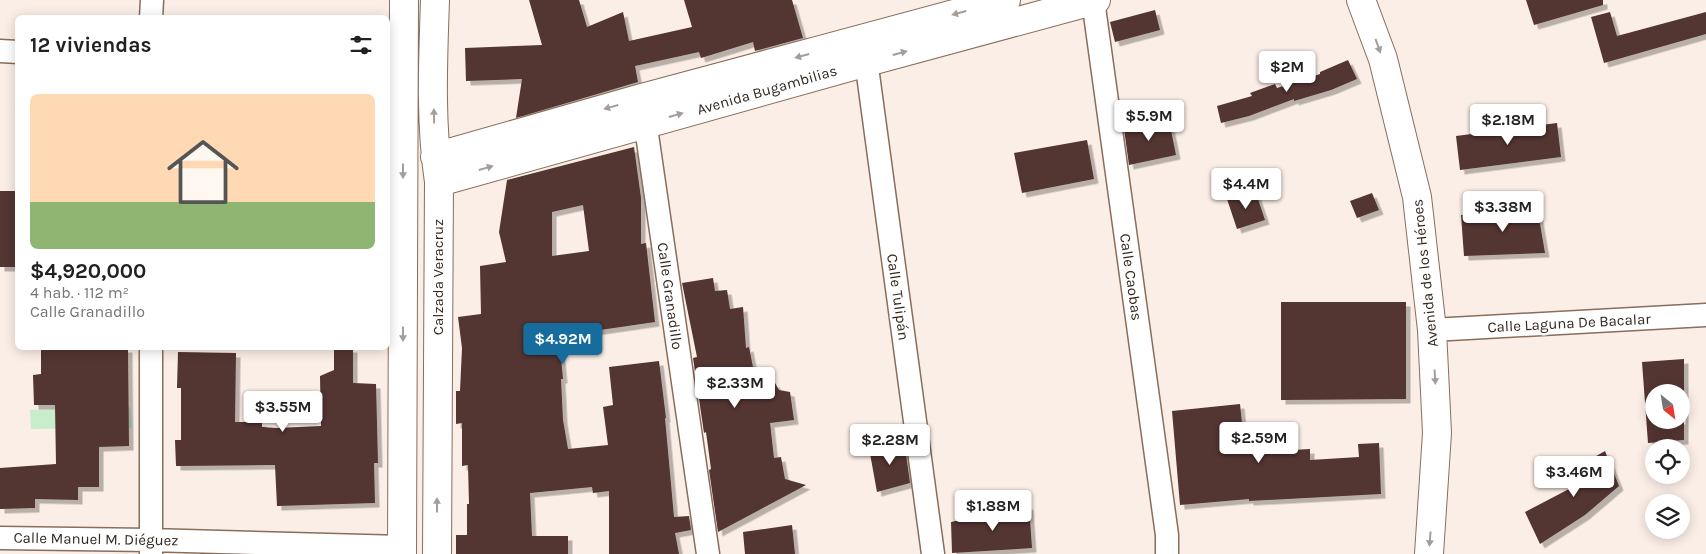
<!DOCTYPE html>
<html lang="es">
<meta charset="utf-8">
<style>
:root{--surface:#fff;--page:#f6f6f6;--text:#202124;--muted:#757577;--line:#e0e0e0;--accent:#166c9d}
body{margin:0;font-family:Karla,sans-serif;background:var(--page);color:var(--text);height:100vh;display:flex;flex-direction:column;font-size:19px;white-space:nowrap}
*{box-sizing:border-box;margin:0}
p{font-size:16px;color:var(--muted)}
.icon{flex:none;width:28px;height:28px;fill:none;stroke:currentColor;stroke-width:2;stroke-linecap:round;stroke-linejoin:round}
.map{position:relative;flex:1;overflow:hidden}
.panel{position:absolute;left:15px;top:15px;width:375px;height:335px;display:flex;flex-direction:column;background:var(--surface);border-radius:8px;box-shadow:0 2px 12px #0003}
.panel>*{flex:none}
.needle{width:32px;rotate:150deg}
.buttons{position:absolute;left:1645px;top:384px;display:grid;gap:10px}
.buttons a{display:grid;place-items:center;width:45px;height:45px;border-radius:50%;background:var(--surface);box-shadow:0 2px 12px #0003;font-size:25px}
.price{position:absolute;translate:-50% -42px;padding:0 11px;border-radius:5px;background:#fff;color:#222;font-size:16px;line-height:32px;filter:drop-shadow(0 1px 2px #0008)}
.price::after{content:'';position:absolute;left:50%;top:30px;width:15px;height:11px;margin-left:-8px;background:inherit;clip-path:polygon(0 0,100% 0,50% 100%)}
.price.active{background:var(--accent);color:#fff}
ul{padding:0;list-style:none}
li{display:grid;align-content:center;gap:10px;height:265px;padding:0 15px}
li+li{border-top:1px solid var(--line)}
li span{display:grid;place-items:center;height:155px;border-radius:8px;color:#555}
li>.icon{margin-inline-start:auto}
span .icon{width:90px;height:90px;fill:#fffc;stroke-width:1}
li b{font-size:21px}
h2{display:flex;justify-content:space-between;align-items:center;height:60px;padding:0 15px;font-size:21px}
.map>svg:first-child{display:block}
.green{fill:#c8edca}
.building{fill:#523430;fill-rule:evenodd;filter:url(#shadow)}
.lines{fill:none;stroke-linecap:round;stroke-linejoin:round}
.minor-casing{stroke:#886e5b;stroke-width:25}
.tertiary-casing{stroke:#886e5b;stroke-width:30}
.secondary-casing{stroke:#886e5b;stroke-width:30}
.minor{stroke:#fff;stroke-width:22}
.tertiary{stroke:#fff;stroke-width:28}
.secondary{stroke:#fff;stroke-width:28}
.oneway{fill:#a39e9b}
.labels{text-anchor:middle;stroke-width:5;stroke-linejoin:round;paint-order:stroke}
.street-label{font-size:15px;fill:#332820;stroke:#fefefe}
</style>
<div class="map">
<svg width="1706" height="554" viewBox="0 0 1706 554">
<defs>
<filter id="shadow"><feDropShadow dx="4.5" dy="4.5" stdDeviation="0" flood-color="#0004"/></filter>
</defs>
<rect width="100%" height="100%" fill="#fbeee6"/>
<path class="green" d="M130 407 132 428 31 429 30 410Z"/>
<path class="building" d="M529 0H579L587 27 623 12 629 41 692 27 684 0H792L803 38 755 51 753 42 701 58 699 52 635 66 638 82 516 118 522 79 466 81 465 48 542 45Z
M1526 0H1603V5L1534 25Z
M1155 10 1160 30 1115 42 1110 22Z
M1610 12 1617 36 1706 12V34L1604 63 1591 17Z
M1348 60 1357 79 1331 90 1294 101V99L1249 116 1221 123 1217 106 1252 96 1250 93 1275 84 1277 88 1320 74V72Z
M1169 120 1176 155 1129 165 1124 129Z
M1557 123 1561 157 1460 170 1456 136Z
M1087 140 1094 179 1022 193 1014 153Z
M634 147 641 198V244L646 243 655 322 559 336 563 379H561L563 420 568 449 608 445 603 407 613 405 609 367 659 361 666 418H665L674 517 689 516 691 530 675 533 679 554H609V491L593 493 592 487 530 493 532 536H568V554H456V535H467V504H469L468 465 462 466V423L456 424V391H460L462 348 458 317 481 314 480 266 506 262 499 232 507 180ZM583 205 589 251 552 256V212Z
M1255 190 1265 220 1237 229 1227 199Z
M0 191H18V267H0Z
M1372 193 1379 210 1357 218 1350 201Z
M1537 206 1545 253 1464 256 1461 215Z
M713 278 715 291 727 290 730 309 743 307 746 348 749 347 757 387 775 383 779 390 790 392 794 420 770 423 774 458 781 457 785 479 806 485 718 532 709 470 711 469 706 432 704 433 693 358 697 357 682 283Z
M1281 302H1406V399L1281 400Z
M41 348H128L129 446 99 447V487H78V500L35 499V508L0 509V468L56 464 55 405H34L33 375 41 374Z
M334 348H353V383L376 384 378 463H374L375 503 277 506 275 465 176 466 175 440H181V388H177L178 352 236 353 235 422H262V427L277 428 321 426 320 376 334 370Z
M1684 359V440L1648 443 1642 362ZM1654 392H1681V420H1654Z
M1240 404 1245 453 1310 449V460L1359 457 1358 444 1379 443 1381 494 1249 501V499L1180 505 1172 411Z
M904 440 910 483 877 492 869 448Z
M1605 451 1619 486 1585 515 1540 544 1525 512 1569 489 1561 476Z
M1029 505 1032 548 952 553 951 522Z
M792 525 795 554H745L743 532Z"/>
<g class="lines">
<defs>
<path id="minor" d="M1093 0 1167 535V554
M151 18 152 0
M864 45 933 554
M0 51 18 52
M643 107 708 554
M1432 330 1706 315
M0 538 150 540 402 547
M151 554V348"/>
<path id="tertiary" d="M1361 0 1383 59 1417 197 1432 330 1437 433 1429 554"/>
<path id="secondary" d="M435 0C433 60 430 122 439 182L437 554
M435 157 642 98 1006 0
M439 182 867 62 1096 0
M402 554 404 0"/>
</defs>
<use href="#minor" class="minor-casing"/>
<use href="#tertiary" class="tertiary-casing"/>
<use href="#secondary" class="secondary-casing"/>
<use href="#minor" class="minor"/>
<use href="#tertiary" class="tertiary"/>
<use href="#secondary" class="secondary"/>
</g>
<defs><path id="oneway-solid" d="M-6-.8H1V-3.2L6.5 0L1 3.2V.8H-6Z" transform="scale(1.25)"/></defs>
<g class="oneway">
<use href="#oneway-solid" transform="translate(959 13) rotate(165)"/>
<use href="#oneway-solid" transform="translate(1378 46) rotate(70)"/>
<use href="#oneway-solid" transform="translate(900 53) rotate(-15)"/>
<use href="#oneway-solid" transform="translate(802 56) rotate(165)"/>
<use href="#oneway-solid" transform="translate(611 107) rotate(164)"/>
<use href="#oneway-solid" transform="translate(676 115) rotate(-16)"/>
<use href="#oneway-solid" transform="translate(434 116) rotate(-91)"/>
<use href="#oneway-solid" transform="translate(486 168) rotate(-16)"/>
<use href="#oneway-solid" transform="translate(403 171) rotate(90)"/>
<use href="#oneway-solid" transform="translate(403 334) rotate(90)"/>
<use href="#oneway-solid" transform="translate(1435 377) rotate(87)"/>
<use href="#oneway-solid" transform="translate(437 505) rotate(-90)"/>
<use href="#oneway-solid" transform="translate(1430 539) rotate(94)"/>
</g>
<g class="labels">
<g class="street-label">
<text transform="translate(767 90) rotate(-16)" y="5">Avenida Bugambilias</text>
<text transform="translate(1425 273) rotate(-96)" y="5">Avenida de los Héroes</text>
<text transform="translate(438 277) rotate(-90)" y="5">Calzada Veracruz</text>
<text transform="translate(1131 277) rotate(82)" y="5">Calle Caobas</text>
<text transform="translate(670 296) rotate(82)" y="5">Calle Granadillo</text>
<text transform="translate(898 297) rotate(82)" y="5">Calle Tulipán</text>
<text transform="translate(1569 323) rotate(-3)" y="5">Calle Laguna De Bacalar</text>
<text transform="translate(96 539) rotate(1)" y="5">Calle Manuel M. Diéguez</text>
</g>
</g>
</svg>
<div class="buttons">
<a><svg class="needle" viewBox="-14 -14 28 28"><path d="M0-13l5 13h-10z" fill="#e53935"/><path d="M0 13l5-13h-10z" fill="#757577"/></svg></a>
<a><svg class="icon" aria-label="locate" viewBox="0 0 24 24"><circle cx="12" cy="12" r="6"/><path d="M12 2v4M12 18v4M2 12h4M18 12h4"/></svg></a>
<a><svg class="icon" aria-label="layers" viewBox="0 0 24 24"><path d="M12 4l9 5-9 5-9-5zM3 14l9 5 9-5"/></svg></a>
</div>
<b class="price" style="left:1287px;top:93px">$2M</b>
<b class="price" style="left:1149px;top:142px">$5.9M</b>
<b class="price" style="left:1508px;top:146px">$2.18M</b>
<b class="price" style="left:1246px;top:210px">$4.4M</b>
<b class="price" style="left:1503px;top:233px">$3.38M</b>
<b class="price active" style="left:563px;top:365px">$4.92M</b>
<b class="price" style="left:735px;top:409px">$2.33M</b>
<b class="price" style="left:283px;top:433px">$3.55M</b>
<b class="price" style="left:1259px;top:464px">$2.59M</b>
<b class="price" style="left:890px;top:466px">$2.28M</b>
<b class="price" style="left:1574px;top:498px">$3.46M</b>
<b class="price" style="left:993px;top:532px">$1.88M</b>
<section class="panel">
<h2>12 viviendas<svg class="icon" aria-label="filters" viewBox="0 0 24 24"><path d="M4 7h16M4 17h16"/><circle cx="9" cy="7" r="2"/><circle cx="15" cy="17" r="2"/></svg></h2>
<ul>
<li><span style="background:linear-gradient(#ffd9b3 70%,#8fb573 0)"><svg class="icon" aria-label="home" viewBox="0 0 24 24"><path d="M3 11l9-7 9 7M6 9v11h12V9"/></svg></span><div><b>$4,920,000</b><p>4 hab. · 112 m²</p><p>Calle Granadillo</p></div></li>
</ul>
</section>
</div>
